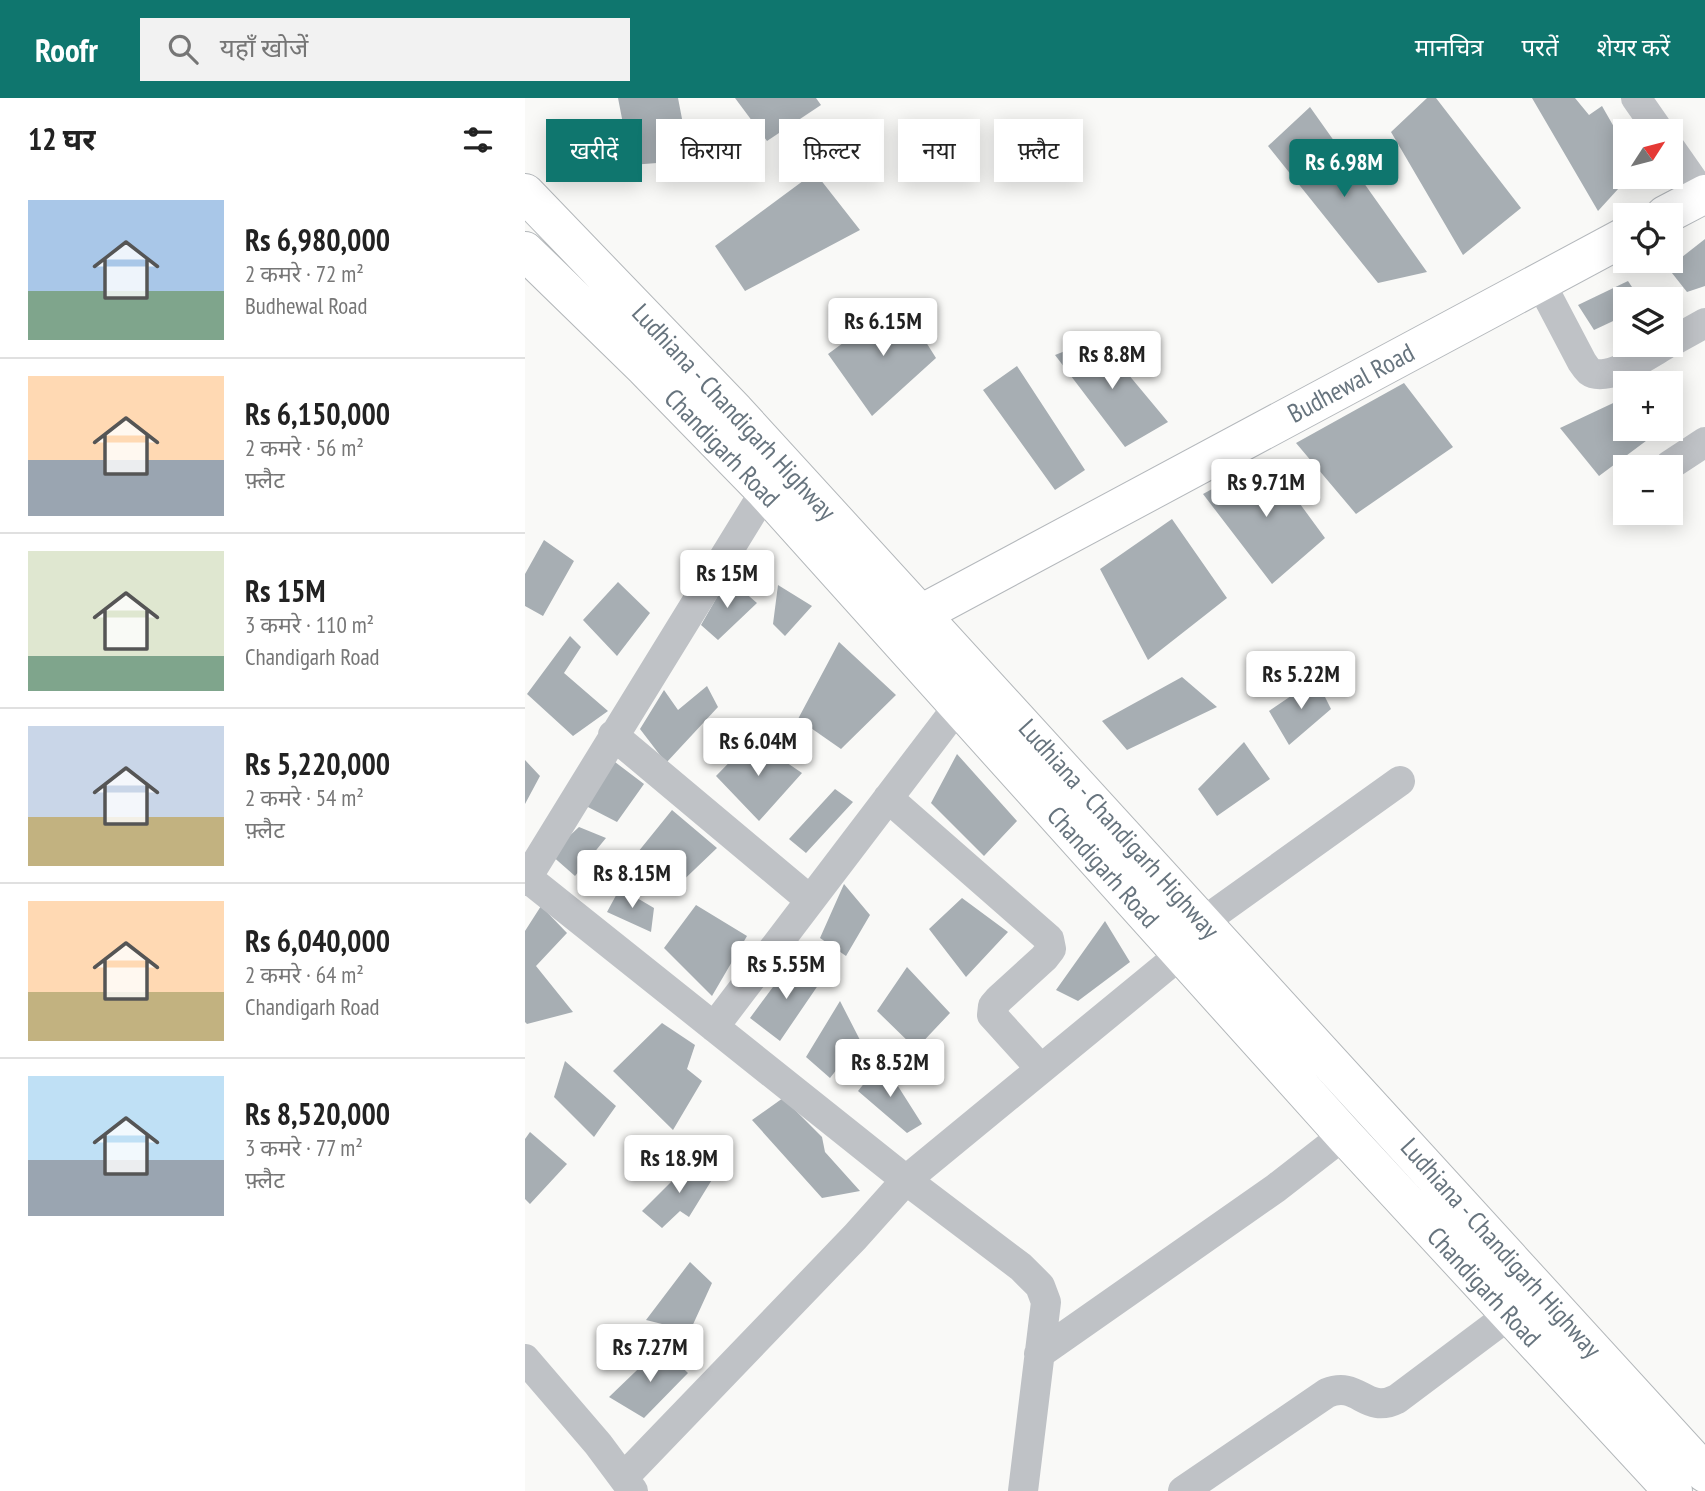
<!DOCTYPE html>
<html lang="hi">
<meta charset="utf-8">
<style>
:root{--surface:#fff;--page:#f2f2f2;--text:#222;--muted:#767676;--line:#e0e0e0;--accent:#0f766e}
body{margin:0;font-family:"PT Sans Narrow","Noto Sans Devanagari",sans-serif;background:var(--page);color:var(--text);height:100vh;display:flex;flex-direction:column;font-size:26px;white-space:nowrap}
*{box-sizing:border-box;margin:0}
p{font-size:23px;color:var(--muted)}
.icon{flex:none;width:38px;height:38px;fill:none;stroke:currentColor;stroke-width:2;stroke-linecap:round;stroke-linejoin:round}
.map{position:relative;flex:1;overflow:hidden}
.panel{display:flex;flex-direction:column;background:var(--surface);width:525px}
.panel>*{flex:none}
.banner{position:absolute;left:21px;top:21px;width:665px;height:63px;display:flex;gap:14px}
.needle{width:46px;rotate:54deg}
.fabs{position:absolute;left:1088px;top:21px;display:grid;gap:14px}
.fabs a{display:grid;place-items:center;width:70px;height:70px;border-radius:0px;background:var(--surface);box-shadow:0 4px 18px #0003;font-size:35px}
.price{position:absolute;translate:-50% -60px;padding:0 16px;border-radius:7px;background:#fff;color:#222;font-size:23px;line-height:46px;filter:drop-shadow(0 2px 4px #0008)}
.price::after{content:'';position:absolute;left:50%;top:42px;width:21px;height:16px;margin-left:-10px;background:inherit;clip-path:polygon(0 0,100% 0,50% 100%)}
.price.active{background:var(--accent);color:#fff}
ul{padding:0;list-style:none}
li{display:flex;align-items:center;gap:21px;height:175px;padding:0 28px}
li+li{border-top:2px solid var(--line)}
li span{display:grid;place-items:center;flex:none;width:196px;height:140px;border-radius:0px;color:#555}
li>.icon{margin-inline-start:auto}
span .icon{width:84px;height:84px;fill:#fffc;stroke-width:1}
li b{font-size:30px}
h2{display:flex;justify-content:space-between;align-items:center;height:84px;padding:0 28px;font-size:30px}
.pill{padding:0 24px;border-radius:0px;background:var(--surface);box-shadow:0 4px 18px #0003;font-size:24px;line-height:63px}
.pill.active{background:var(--accent);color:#fff}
header{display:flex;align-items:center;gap:42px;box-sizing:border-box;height:98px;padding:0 35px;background:var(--accent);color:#fff}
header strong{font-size:33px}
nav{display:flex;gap:38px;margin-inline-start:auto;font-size:24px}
.search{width:490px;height:63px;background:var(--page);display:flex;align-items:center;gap:18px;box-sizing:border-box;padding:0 24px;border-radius:0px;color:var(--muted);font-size:26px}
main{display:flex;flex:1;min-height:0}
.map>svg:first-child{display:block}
.building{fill:#a7aeb3}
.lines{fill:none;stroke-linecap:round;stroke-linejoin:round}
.secondary-casing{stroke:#b4b8bc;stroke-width:40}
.primary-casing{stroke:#b3b7ba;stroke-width:40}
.street{stroke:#bfc2c6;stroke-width:30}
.secondary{stroke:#fff;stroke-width:38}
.primary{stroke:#fff;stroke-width:38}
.labels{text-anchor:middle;stroke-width:7;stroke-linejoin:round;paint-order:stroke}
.street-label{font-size:26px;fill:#67747e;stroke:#fff}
</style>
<header>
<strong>Roofr</strong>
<div class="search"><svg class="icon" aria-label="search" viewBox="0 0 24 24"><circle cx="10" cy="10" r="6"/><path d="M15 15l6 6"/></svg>यहाँ खोजें</div>
<nav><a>मानचित्र</a><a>परतें</a><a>शेयर करें</a></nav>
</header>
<main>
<section class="panel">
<h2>12 घर<svg class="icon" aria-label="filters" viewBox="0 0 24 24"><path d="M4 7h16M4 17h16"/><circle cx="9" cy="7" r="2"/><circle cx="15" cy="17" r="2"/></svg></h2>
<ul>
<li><span style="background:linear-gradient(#a9c7e8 65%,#7fa58c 0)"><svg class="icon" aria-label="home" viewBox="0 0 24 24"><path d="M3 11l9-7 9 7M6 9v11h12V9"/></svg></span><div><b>Rs 6,980,000</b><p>2 कमरे · 72 m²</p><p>Budhewal Road</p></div></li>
<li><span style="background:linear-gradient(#ffd9b3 60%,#9aa5b1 0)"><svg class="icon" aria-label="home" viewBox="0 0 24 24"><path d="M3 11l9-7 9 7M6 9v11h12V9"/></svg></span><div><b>Rs 6,150,000</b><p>2 कमरे · 56 m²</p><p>फ़्लैट</p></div></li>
<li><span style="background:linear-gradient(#dfe7d0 75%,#7fa58c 0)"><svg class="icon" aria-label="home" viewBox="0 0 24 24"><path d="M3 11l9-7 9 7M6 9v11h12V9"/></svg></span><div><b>Rs 15M</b><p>3 कमरे · 110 m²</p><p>Chandigarh Road</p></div></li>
<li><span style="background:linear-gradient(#c9d6e8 65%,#c2b280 0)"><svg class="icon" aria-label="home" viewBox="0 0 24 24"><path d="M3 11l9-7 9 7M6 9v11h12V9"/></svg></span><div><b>Rs 5,220,000</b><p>2 कमरे · 54 m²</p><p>फ़्लैट</p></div></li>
<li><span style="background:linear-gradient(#ffd9b3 65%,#c2b280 0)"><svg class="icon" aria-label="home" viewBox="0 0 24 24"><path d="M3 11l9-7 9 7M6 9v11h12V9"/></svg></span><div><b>Rs 6,040,000</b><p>2 कमरे · 64 m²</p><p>Chandigarh Road</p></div></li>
<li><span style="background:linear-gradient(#bfe0f5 60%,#9aa5b1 0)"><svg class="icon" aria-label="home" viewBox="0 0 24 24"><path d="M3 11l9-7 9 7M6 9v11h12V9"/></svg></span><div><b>Rs 8,520,000</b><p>3 कमरे · 77 m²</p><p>फ़्लैट</p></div></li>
</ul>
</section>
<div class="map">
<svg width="1180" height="1393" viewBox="0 0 1180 1393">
<rect width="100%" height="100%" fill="#f9f9f7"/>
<path class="building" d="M93 0H153L158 26 197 31V59L179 73 134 57 132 65 106 67Z
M210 0H291L296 7 242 43Z
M902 0H911L996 110 938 157 866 34Z
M1007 0H1050L1064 17 1077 8 1101 50V79H1104L1073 113Z
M785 9 902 174 853 185 743 48Z
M286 77 295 81 335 132 220 193 190 148Z
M1180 141V188L1162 194 1143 170Z
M1103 183 1115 201H1101V217L1069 232 1053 207Z
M375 203 411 260 347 318 303 256Z
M573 240 643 324 600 349 530 257Z
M492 268 560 372 530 392 458 292Z
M879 285 928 349 831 416 771 345Z
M1101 299V331H1137L1074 378 1035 330Z
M742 361 800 440 747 486 678 396Z
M647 421 702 500 623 562 575 471Z
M19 442 49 463 18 518 0 508V476Z
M203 480 232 505 193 542 176 527Z
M93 484 125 515 92 558 58 522Z
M253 487 287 508 260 538 248 526Z
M45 538 56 549 39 575 83 613 48 638 2 596Z
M314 544 371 597 316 651 273 621Z
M657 579 692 609 602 652 577 623Z
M791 581 806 611 764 647 744 613Z
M182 588 193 609 141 665 115 631 139 592 153 612Z
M227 641 277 675 234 723 191 678Z
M719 644 745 681 692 718 673 691Z
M432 656 492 723 459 758 406 705Z
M0 662 15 678 0 706Z
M90 664 119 686 92 724 61 708Z
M310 691 328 704 281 755 264 741Z
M147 712 192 750 147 793 109 759Z
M54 729 81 740 50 778 25 756Z
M319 786 345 817 321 858 295 840Z
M95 790 129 810 126 834 82 814Z
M437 800 483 834 441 879 404 831Z
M171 807 222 838 187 898 139 850Z
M16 808 42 835 11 868 48 914 2 926 0 924V833Z
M580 823 605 864 553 903 531 892Z
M265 866 298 880 255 943 225 920Z
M382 869 425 915 391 951 352 913Z
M315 903 335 942 305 980 281 959Z
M137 925 170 947 162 971 177 983 148 1032 88 973Z
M40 963 91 1008 69 1039 29 999Z
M357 963 397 1026 382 1035 333 993Z
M258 1000 297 1039 300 1054 335 1093 297 1100 227 1022Z
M5 1034 42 1066 5 1106 0 1101V1041Z
M167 1063 188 1080 164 1119 155 1113 137 1130 117 1113Z
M165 1164 187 1185 165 1233 121 1222Z
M136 1249 163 1275 119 1320 84 1299Z"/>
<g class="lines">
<defs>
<path id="secondary" d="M1140 117 1180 96
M368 531 1101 138"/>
<path id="primary" d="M0 95 210 313 1180 1375
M0 153 120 270 240 393 819 1037 1148 1393"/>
</defs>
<use href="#secondary" class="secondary-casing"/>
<use href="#primary" class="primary-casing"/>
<path class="street" d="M1111 0 1134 33
M1146 51 1178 97
M1015 184 1057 264C1059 267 1061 270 1064 273 1081 286 1124 256 1140 247
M1146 244 1180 225
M1145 367 1180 344
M88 637 285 802
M363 700 524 841 526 851 519 860 474 901 468 908 467 917 516 971
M0 778 381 1082 496 1169 515 1188 521 1204 498 1393
M0 783 240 393
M678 824 875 683
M189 929 434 607
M514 1256 751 1090 819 1037
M0 1261 73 1346 108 1393
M99 1379 330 1139 381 1082 656 856
M658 1393 802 1295C834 1282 840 1317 872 1301L984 1217"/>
<use href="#secondary" class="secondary"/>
<use href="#primary" class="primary"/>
</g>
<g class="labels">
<g class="street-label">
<text transform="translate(826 285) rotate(-28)" y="9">Budhewal Road</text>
<text transform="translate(209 314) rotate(47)" y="9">Ludhiana - Chandigarh Highway</text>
<text transform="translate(197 350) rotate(46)" y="9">Chandigarh Road</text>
<text transform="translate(594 731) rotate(48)" y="9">Ludhiana - Chandigarh Highway</text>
<text transform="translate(578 769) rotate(48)" y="9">Chandigarh Road</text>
<text transform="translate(976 1150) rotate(48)" y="9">Ludhiana - Chandigarh Highway</text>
<text transform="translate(959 1189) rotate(47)" y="9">Chandigarh Road</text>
</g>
</g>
</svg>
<div class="fabs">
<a><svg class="needle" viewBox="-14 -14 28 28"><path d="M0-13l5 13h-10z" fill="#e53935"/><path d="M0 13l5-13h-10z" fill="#767676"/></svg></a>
<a><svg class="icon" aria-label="locate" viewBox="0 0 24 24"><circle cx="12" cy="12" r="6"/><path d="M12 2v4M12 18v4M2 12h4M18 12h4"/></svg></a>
<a><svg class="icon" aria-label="layers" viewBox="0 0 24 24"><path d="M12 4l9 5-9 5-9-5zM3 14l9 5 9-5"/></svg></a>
<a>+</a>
<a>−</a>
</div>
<b class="price active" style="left:819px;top:101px">Rs 6.98M</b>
<b class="price" style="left:358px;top:260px">Rs 6.15M</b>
<b class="price" style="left:587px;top:293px">Rs 8.8M</b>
<b class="price" style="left:741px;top:421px">Rs 9.71M</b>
<b class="price" style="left:202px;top:512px">Rs 15M</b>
<b class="price" style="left:776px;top:613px">Rs 5.22M</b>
<b class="price" style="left:233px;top:680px">Rs 6.04M</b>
<b class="price" style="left:107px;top:812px">Rs 8.15M</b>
<b class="price" style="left:261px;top:903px">Rs 5.55M</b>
<b class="price" style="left:365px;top:1001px">Rs 8.52M</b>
<b class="price" style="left:154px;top:1097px">Rs 18.9M</b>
<b class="price" style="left:125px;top:1286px">Rs 7.27M</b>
<div class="banner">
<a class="pill active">खरीदें</a>
<a class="pill">किराया</a>
<a class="pill">फ़िल्टर</a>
<a class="pill">नया</a>
<a class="pill">फ़्लैट</a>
</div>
</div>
</main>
